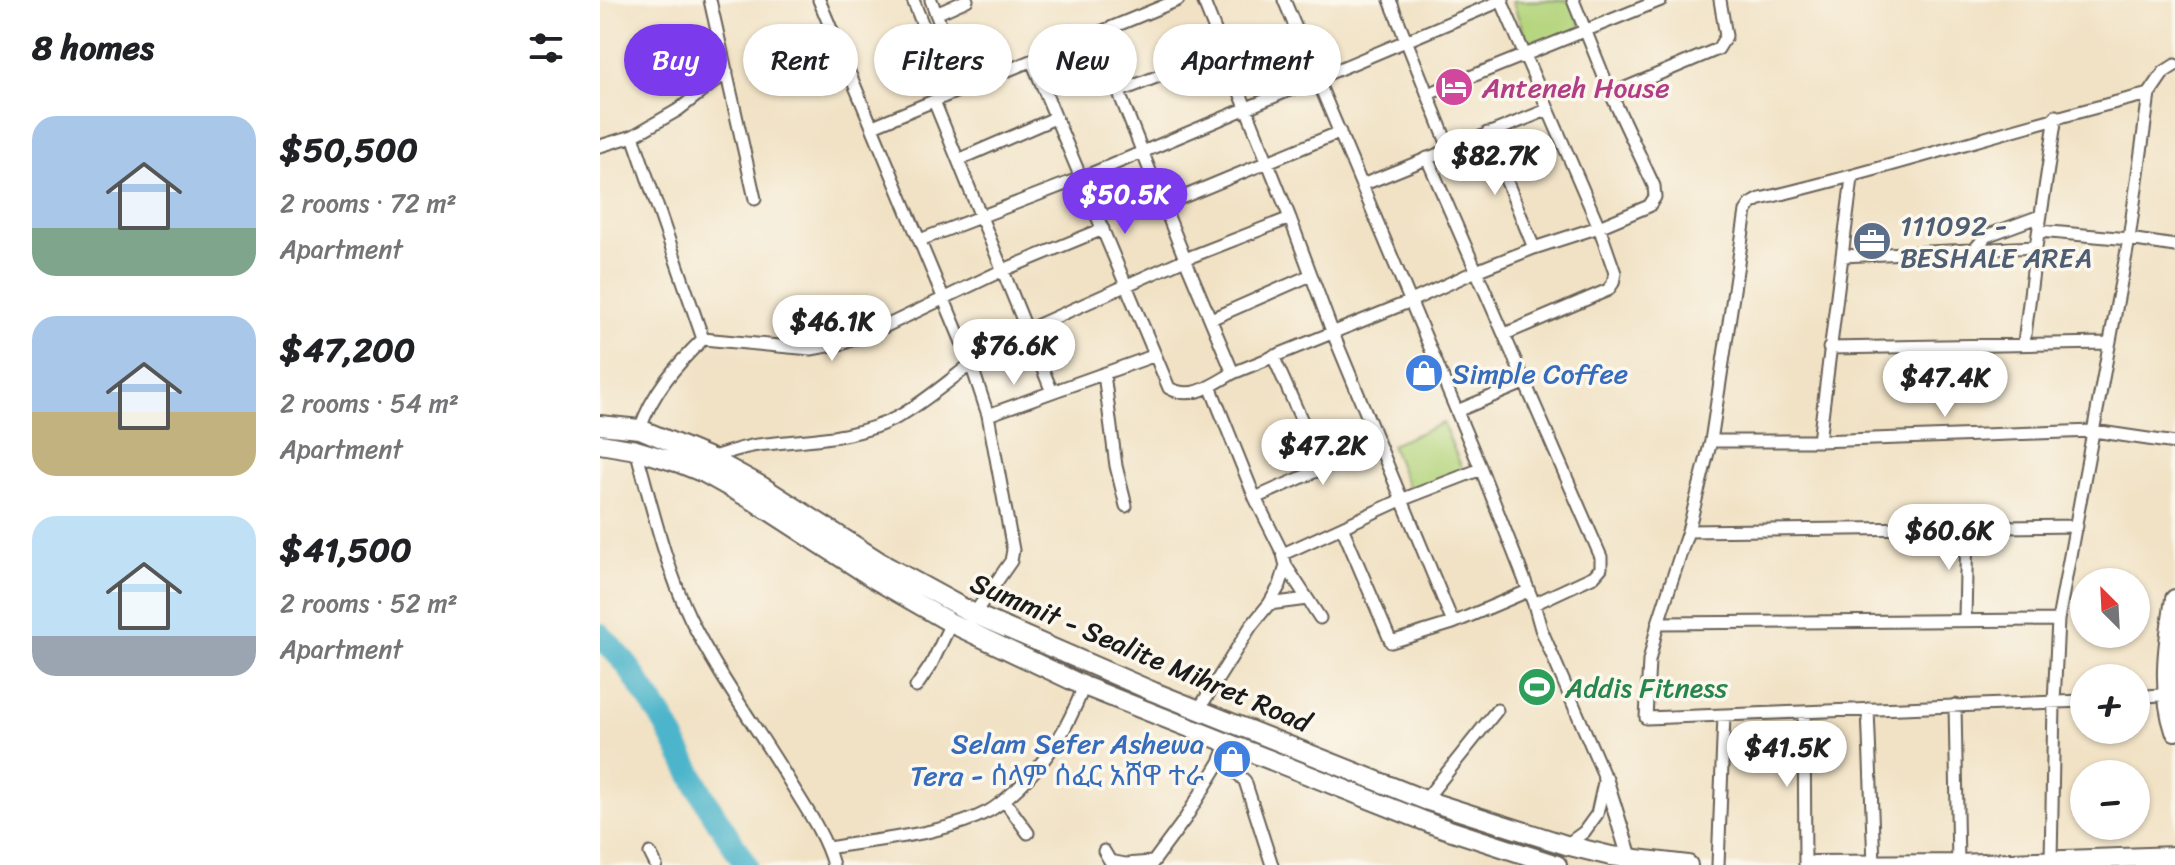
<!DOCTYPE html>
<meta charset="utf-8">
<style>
:root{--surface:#fff;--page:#f6f6f6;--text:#202124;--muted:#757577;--accent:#7c3aed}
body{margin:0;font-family:Sriracha,"Noto Sans Ethiopic",sans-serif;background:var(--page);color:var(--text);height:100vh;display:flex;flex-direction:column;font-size:30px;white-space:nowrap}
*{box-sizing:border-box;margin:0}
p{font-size:26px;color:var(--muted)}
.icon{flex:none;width:44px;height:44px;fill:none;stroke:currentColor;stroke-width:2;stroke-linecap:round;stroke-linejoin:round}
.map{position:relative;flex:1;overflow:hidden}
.panel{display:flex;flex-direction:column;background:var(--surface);width:600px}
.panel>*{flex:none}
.hud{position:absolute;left:24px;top:24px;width:760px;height:72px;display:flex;gap:16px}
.needle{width:52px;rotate:336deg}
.controls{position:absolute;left:1470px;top:568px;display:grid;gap:16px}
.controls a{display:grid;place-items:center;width:80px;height:80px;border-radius:50%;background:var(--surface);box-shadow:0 2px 6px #0004;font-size:40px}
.price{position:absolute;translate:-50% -68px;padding:0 18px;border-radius:28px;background:#fff;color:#222;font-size:26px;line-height:52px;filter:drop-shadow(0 2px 4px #0008)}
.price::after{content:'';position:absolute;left:50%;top:48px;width:24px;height:18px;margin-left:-12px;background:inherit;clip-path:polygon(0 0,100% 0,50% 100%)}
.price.current{background:var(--accent);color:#fff}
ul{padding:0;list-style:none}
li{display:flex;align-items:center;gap:24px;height:200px;padding:0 32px}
li span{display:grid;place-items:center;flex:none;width:224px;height:160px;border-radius:24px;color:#555}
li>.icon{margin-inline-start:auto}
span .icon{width:96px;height:96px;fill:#fffc;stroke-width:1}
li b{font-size:34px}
h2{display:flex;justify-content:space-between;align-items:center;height:96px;padding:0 32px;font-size:34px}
.chip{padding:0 28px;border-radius:36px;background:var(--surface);box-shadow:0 2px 6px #0004;font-size:28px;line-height:72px}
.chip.current{background:var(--accent);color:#fff}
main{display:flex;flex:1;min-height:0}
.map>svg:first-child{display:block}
.green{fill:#b3d47c;stroke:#68784c;stroke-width:2}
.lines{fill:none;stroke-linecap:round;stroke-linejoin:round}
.river{stroke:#4db5cb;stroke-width:24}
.minor-casing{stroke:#676157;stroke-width:15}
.tertiary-casing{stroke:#676157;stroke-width:18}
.primary-casing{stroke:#676157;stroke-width:22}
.minor{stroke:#fff;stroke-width:11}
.tertiary{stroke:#fff;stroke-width:14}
.primary{stroke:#fff;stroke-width:18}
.labels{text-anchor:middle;stroke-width:7;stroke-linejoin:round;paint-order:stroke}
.hotel-label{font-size:28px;fill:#b23c85;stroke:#fbf7ec;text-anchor:start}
.service-label{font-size:28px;fill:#4e5e75;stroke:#fbf7ec;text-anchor:start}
.shop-label{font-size:28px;fill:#366cbe;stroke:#fbf7ec;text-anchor:start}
.street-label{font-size:28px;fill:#1c1c1c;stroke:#fbf7ec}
.leisure-label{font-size:28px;fill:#27864d;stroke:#fbf7ec;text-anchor:start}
</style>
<main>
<section class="panel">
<h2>8 homes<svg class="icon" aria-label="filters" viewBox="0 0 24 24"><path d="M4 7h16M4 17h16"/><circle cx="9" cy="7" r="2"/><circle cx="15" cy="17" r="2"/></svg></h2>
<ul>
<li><span style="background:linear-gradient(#a9c7e8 70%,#7fa58c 0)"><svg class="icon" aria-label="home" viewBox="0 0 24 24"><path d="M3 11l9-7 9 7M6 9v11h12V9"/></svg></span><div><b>$50,500</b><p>2 rooms · 72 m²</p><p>Apartment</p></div></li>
<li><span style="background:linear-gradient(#a9c7e8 60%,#c2b280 0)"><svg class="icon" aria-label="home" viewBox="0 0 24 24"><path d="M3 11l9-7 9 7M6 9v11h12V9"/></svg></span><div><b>$47,200</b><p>2 rooms · 54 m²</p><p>Apartment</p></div></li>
<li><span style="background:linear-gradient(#bfe0f5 75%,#9aa5b1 0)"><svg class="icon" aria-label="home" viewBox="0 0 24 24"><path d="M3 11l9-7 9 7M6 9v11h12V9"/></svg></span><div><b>$41,500</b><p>2 rooms · 52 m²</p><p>Apartment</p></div></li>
</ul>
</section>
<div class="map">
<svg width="1575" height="865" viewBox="0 0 1575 865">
<rect width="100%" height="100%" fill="#fbf7ec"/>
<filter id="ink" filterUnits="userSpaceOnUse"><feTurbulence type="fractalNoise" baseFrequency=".0125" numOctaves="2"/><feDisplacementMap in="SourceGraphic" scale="16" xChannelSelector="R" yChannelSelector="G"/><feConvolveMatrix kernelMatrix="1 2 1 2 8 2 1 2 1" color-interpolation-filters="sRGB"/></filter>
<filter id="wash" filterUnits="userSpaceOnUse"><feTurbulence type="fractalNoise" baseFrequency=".006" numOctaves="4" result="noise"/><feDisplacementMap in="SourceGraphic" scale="32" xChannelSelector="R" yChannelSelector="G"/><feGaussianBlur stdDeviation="1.8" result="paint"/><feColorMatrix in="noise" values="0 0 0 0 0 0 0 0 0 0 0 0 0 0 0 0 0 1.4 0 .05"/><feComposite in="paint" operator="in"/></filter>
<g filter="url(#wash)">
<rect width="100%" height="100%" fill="#f1e2c5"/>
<path class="green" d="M970 0 982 28 930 49 912 1Z
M843 423 863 471 810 492 791 445Z"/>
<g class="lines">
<path class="river" d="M0 635 25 662 65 723 105 800 146 865"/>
</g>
</g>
<g filter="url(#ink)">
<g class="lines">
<defs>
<path id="minor" d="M110 0 155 199
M219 0 371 364 388 415 413 550 411 561 374 614
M313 0 350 94
M331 0 364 88
M603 0 690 218 732 331 853 623 791 642 742 527
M684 0 881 469 934 604 941 629 1005 778 997 814 984 832 966 845
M790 0 849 148
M901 0 999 227 1015 273 1013 283 1008 290 905 334
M336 14 367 0
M496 35 585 259 633 373 811 301 876 271 934 248 999 227 1049 206 1055 197 1054 186 1011 94 973 0
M432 61 569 388C592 401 612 385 633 373
M518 92 623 51
M828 94 1061 0
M1011 94 1118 49 1126 36 1120 0
M334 101 452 392 553 356
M273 126 578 0
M887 133 934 248
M33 136 78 110 127 72
M0 146 33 136 103 339C76 365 52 393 40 429
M827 158 1001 557V568L994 576 934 604
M358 160 455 118
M762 185 947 110
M564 205 740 132
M1439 231 1529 239 1575 246
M320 240 481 178 903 0
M1374 250 1386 236 1440 216
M1242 256 1252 178
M611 319 711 275
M427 330 585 259 690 218
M103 339 211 349 244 343 286 326 401 271 503 229
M1424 343 1436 247 1456 116
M1229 348 1507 343
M673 356 723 468
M504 374 516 466 526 506
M610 386 655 498 683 554 801 500 881 469
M857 411 926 382
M388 415 452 392
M1111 441H1219L1494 431 1575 443
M1219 441 1242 256 1436 247
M36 450C52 506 65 565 90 618 118 676 158 729 191 784 207 810 225 836 233 865
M110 458C126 453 142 447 158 445 204 439 253 440 296 418 322 404 346 383 371 364
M655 498 778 444
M1088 531 1477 526
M686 566 720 618
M669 604 707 599
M1365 620 1367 526
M1458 620 1058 623 1049 661 1046 718 1484 701
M853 623 928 591
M1058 623 1088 531 1111 441 1146 211 1151 204 1160 199C1291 169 1418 125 1549 94L1564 72 1575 65
M316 687 331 665 351 623
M1536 697 1571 694
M1355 705 1358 864
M599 709 651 626 669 604 680 585 686 566 683 554
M1268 709 1274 864
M1204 712 1205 865
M620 762 633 769 645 781 672 865
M404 800 428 833
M825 800 897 710
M228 848C279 839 344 835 389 811 400 805 409 796 418 788 451 756 467 729 484 686
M504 851 510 861 525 864 552 862
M50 853 56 865
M1451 861 1454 703 1458 620 1529 239 1549 94
M551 865 585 819 620 762 628 743
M1118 865 1124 716"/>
<path id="tertiary" d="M1005 778 1030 858"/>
<path id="primary" d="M0 425 40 429 110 458 163 487 288 567 374 614 554 692 825 800 966 845 1011 856 1088 865
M0 444 36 450 79 463 104 473 154 501 276 580 351 623 484 686 837 826 957 865
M1575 599C1568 642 1561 689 1575 731
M1214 865 1358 864 1575 856"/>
</defs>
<use href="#minor" class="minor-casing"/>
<use href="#tertiary" class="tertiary-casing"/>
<use href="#primary" class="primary-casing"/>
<use href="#minor" class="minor"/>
<use href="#tertiary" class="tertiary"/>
<use href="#primary" class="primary"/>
</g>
</g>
<defs>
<symbol id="hotel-disc" viewBox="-11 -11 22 22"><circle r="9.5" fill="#d1479c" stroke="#fbf7ec"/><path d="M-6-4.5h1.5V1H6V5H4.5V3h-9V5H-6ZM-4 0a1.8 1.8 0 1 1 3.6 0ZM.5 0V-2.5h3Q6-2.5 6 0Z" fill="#fff"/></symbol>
<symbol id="office-disc" viewBox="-11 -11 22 22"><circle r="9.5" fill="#5c6f8a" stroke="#fbf7ec"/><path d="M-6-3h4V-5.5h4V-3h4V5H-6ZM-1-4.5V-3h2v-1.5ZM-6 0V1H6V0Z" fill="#fff"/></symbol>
<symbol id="shop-disc" viewBox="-11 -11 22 22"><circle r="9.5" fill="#3f7fe0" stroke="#fbf7ec"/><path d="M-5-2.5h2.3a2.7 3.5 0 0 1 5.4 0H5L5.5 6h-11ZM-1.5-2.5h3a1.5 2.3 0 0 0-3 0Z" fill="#fff"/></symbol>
<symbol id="stadium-disc" viewBox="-11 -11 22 22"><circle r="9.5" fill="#2e9e5b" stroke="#fbf7ec"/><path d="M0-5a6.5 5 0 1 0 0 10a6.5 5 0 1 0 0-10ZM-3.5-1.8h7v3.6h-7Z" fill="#fff"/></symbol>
</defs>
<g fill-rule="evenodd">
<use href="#hotel-disc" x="832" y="65" width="44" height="44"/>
<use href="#office-disc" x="1250" y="219" width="44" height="44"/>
<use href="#shop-disc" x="802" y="351" width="44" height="44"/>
<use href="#stadium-disc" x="915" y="665" width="44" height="44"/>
<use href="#shop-disc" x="610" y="737" width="44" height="44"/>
</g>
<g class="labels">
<g class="hotel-label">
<text x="882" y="97">Anteneh House</text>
</g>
<g class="service-label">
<text x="1300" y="235">111092 -<tspan x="1300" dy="32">BESHALE AREA</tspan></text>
</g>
<g class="shop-label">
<text x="852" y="383">Simple Coffee</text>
<text x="604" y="753" text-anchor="end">Selam Sefer Ashewa<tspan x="604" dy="32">Tera - ሰላም ሰፈር አሸዋ ተራ</tspan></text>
</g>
<g class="street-label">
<text transform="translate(541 652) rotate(23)" y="10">Summit - Sealite Mihret Road</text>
</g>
<g class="leisure-label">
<text x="965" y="697">Addis Fitness</text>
</g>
</g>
</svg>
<div class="controls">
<a><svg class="needle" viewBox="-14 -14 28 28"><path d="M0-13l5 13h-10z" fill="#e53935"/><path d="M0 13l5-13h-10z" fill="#757577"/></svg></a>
<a>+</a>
<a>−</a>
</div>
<b class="price" style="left:895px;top:197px">$82.7K</b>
<b class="price current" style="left:525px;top:236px">$50.5K</b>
<b class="price" style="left:232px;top:363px">$46.1K</b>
<b class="price" style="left:414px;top:387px">$76.6K</b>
<b class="price" style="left:1345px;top:419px">$47.4K</b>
<b class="price" style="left:723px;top:487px">$47.2K</b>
<b class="price" style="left:1349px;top:572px">$60.6K</b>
<b class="price" style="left:1187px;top:789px">$41.5K</b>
<div class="hud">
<a class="chip current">Buy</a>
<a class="chip">Rent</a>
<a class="chip">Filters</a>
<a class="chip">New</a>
<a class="chip">Apartment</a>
</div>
</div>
</main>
